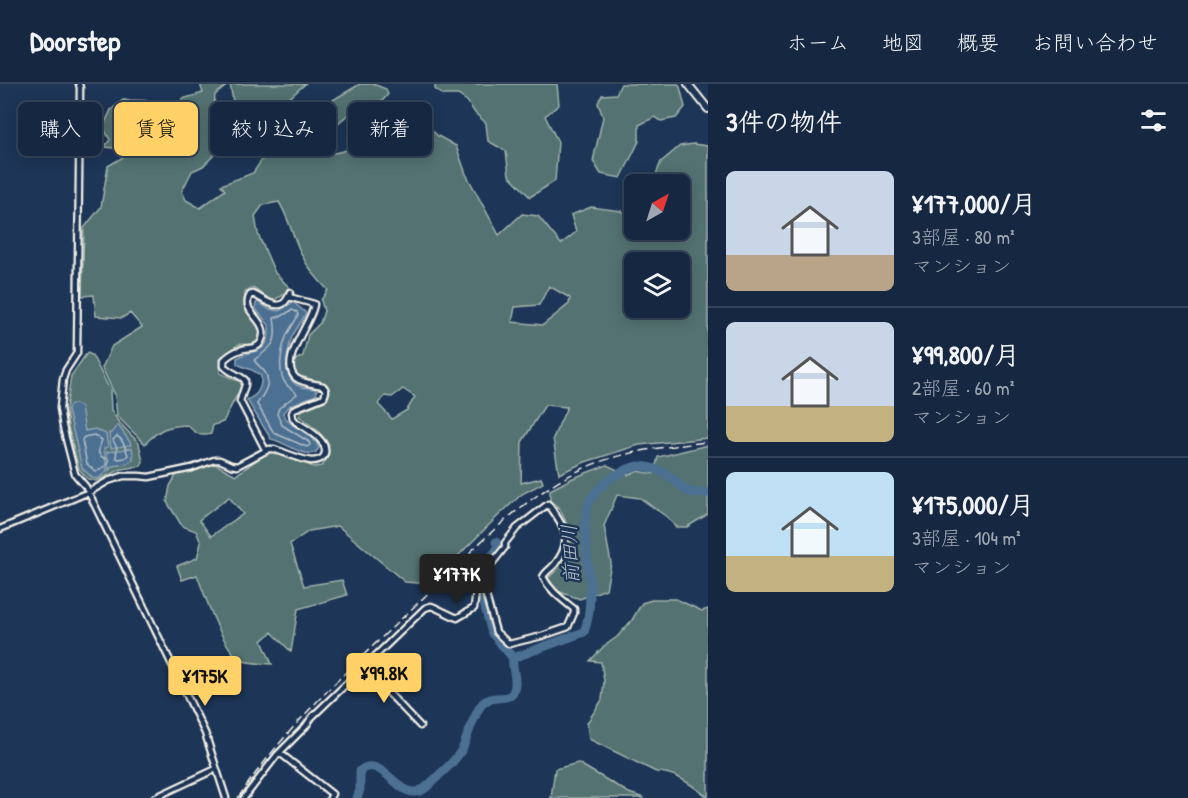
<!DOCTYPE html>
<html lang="ja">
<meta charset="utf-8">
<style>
:root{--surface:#162841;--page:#1f3048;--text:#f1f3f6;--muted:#9ea6b1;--line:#35445a;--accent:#ffd166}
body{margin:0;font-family:"Patrick Hand","Klee One",sans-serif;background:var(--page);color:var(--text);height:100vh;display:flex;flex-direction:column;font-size:22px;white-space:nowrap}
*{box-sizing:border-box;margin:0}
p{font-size:20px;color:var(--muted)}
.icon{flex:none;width:33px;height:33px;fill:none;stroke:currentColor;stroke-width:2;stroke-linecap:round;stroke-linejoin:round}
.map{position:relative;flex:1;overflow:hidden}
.drawer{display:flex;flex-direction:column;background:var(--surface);width:480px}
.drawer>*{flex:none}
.hud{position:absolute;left:18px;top:18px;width:570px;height:54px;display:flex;gap:12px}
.needle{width:39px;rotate:39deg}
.controls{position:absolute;left:624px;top:90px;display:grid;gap:12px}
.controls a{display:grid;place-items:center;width:66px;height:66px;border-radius:9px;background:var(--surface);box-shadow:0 3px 15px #0003,0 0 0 2px var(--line);font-size:30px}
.price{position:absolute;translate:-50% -51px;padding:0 14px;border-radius:6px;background:var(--accent);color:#111;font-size:20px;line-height:39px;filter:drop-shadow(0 2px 3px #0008)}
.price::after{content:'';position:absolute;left:50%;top:36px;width:18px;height:14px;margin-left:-9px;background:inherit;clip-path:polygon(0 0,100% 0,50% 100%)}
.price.selected{background:#222;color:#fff}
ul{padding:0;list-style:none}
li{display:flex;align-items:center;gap:18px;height:150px;padding:0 18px}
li+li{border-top:2px solid var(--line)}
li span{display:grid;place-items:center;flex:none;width:168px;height:120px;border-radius:9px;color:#555}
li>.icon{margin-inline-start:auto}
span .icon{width:72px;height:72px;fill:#fffc;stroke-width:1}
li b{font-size:26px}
h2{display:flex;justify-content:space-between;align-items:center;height:72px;padding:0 18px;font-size:26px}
.pill{padding:0 21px;border-radius:9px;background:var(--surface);box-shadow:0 3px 15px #0003,0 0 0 2px var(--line);font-size:21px;line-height:54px}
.pill.selected{background:var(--accent);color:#111}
header{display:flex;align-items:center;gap:36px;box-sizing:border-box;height:84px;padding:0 30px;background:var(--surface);border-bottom:2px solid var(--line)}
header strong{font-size:28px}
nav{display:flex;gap:33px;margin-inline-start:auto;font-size:21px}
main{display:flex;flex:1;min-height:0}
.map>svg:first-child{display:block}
.green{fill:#527271;stroke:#a3b2ac;stroke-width:1.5;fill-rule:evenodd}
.water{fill:#4c6f92;stroke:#8fa3b4;stroke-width:1.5}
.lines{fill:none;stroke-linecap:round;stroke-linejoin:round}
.shore{stroke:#b1bdc6;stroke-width:1.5}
.river{stroke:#4c6f92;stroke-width:9}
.street-casing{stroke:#f4f1e8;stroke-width:9}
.secondary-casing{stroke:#f4f1e8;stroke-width:10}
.street{stroke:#1d3557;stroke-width:4.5}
.secondary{stroke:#1d3557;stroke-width:6}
.rail{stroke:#f4f1e8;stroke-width:1.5;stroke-dasharray:9 4.5;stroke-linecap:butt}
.labels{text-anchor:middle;stroke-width:5;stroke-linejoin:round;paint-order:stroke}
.water-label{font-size:20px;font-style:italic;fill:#b9c4ca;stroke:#1d3557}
</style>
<header>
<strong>Doorstep</strong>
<nav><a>ホーム</a><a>地図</a><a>概要</a><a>お問い合わせ</a></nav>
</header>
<main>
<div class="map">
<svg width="708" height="714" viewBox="0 0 708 714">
<rect width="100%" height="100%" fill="#1d3557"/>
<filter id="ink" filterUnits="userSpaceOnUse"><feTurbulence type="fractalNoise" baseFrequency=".0167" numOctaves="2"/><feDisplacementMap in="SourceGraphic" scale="12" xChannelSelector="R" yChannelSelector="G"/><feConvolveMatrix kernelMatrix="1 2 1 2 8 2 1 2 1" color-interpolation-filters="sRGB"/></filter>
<g filter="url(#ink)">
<path class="green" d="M200 0H229L215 11 213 37 234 23 230 0H305L285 18 272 16 265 27 237 43 222 63 203 82 192 87 182 107 186 116 200 124 225 106 221 101 253 89 282 46 360 0H373L386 5 388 10C376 27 370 20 354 28 342 33 328 48 324 60L334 69 344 67 354 60 369 61 380 56 401 58 411 46 408 32 413 28 438 52 456 62 466 90 499 151 522 130 538 132 561 160 576 148 571 131 591 123 621 127 634 137V146H680V100H652L661 78 680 62 693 60 708 62V354L639 361 585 378 559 390 553 354 567 323 545 321 522 358 521 399 541 394 543 399 522 410 498 432 430 500 405 498 338 442 309 447 290 460 304 502 342 496 347 511 298 525 291 568 272 548 262 557 272 580C264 579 253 580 244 577 224 571 205 511 197 491L182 496 177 482 197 474 201 459 196 447 182 442 167 418 170 402 177 390 215 380 236 391 269 367 314 383 322 382 326 376 329 360 318 347 299 332 302 326 327 316 330 308 325 299 299 292 293 286 295 276 303 272 308 251 320 239 324 227 321 216 328 206C318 196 308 185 302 171 293 154 289 134 279 118L263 121 255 132 258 150 275 189 289 203 282 212 272 217 253 204 245 208 244 222 261 245 257 261 239 260 221 274 220 289 243 299 223 338 213 341 211 350C199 353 196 349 187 341 166 342 159 345 145 360L117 332 115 311 102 284 112 262 142 243 130 229 122 234 96 232 94 211 82 212 84 144 101 123 108 82 125 72 123 65 104 63 110 56 103 43 111 26 123 16 163 17 170 28 178 27 182 15 203 9ZM634 178H680V224H634ZM549 202 570 214 569 220 543 241 512 238 515 223 539 221ZM403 305 415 313 407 326 392 335 378 320 385 312 392 313ZM229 413 243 430 211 452 199 436Z
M435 0H557L559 21 545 32 558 58 555 97 530 113 509 91 506 67 488 57 486 39 475 29 467 17 458 11H443L435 5Z
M621 0H678L680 3 685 23 676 34 661 37 655 33 639 41V57L621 94 601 90 593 77 603 33 598 19 602 11 616 10Z
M87 269 92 271 110 306 111 326 118 337 139 359 143 378 141 382 122 385 96 397 88 395 79 385 68 343 66 325 71 292Z
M708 361V430L687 443H676L667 433 640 414 617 411 604 442 611 479 606 505 580 515 557 507 548 494 557 486 571 460 568 443 559 423 550 417V406L573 394 607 381 628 391 636 387 654 390 658 373Z
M655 515H676L702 527 708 525V713C692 702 677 688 656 688L589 655 587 639 602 616 604 597 601 578 590 577 604 562 617 553 632 536 642 519Z
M578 679 629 709 644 714H551L555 685Z"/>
<path class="water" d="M258 218 269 225 279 227 293 218 306 229C302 237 296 245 292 253 287 266 283 294 297 301 302 304 309 304 315 305L317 307 316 311 291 321 283 329C290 346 312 346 319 364L315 369C299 372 286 358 271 355L247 316C258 311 262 304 261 292 252 284 247 285 237 280V274C254 264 271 271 269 241L255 224 256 219Z
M72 320H75L81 323 85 347 95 345 106 350 108 363 104 364 107 387 98 395 93 394 82 384 68 326 69 323Z
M118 341 130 358 131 361 111 364 109 349H111Z
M132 364 133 369V376L126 380 113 382 109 386 107 368Z"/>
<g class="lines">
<path class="shore" d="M292 226 297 228 298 231C295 239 289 245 286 253 281 266 277 289 286 300 289 304 294 306 297 310L279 324 277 330 282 341 309 358 310 361 307 363 274 349 257 320C263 311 273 299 264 287 261 283 257 281 254 276 274 262 278 258 274 234L282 232Z
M94 351 102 356C99 365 94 372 108 375L109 377 108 380 96 388 87 380 82 356 84 353Z
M117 352C124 356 125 364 128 371L125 374 118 375 116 373 117 364 113 356Z"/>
<path class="river" d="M496 458 499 463 477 491 475 497 480 505 492 549 513 574
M357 714 360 706V687C380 670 397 710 415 708 423 708 429 701 434 696 444 686 456 677 462 665 468 653 474 628 483 619 493 609 510 619 514 606 518 595 511 584 513 574L584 548C593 524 590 495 587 470 586 455 583 439 587 424 591 411 601 401 613 393 620 389 629 383 638 382 646 382 661 386 668 391 684 403 684 411 708 409"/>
<defs>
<path id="street" d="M79 0 80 4 77 269 66 286 63 295 60 324 63 343 75 390 86 403 205 649 226 714
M266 367 240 317 245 301V296C238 290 230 289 224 282V276C228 272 234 268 240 266 247 263 257 266 261 258 272 236 239 230 250 211L253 210C267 217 283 232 290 208
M0 445 89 408 108 397 123 392H139L149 393 192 384 214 376H220L231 381 237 382 269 365H274C286 369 299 375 311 377 316 377 321 376 324 372 331 357 305 344 296 338L293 334 292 329 294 325 324 313C326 308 327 306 323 302 315 300 302 299 296 294 277 277 313 238 314 220L289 213
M364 583 420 642
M280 669 332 710 330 714
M154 714 216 685
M244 714 277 671 306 642 312 633 425 524 431 522 434 523 457 534 474 524 476 507 483 501V491L505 463V459L517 444 548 420C564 441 574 456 555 480 551 485 545 488 543 493 550 507 562 515 574 525V529L568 543 542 552 509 560 496 548 483 501"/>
<path id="secondary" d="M688 0 708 25"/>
</defs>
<use href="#street" class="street-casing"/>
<use href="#secondary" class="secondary-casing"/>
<use href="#street" class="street"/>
<use href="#secondary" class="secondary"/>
<path class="rail" d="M238 714C288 640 352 582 416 521 468 471 515 418 580 386 620 367 665 363 708 358"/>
</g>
</g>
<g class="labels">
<g class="water-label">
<text transform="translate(570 470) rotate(-93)" y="7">前田川</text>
</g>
</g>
</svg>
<div class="controls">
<a><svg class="needle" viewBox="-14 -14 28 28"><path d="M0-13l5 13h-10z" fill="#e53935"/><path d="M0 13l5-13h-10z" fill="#9ea6b1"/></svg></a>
<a><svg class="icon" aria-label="layers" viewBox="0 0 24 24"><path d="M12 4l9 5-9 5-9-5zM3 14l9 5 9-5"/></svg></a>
</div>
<b class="price selected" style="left:457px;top:521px">¥177K</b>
<b class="price" style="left:384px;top:620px">¥99.8K</b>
<b class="price" style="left:205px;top:623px">¥175K</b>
<div class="hud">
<a class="pill">購入</a>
<a class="pill selected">賃貸</a>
<a class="pill">絞り込み</a>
<a class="pill">新着</a>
</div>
</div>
<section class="drawer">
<h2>3件の物件<svg class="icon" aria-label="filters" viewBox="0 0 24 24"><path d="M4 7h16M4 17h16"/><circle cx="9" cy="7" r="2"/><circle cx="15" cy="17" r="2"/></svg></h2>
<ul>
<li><span style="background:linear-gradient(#c9d6e8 70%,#b9a48a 0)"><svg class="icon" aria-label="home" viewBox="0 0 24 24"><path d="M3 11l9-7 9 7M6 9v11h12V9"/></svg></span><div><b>¥177,000/月</b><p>3部屋 · 80 m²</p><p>マンション</p></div></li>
<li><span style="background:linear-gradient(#c9d6e8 70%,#c2b280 0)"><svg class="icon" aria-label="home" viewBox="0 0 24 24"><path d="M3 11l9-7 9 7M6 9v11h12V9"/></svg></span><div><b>¥99,800/月</b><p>2部屋 · 60 m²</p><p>マンション</p></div></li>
<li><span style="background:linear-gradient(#bfe0f5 70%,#c2b280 0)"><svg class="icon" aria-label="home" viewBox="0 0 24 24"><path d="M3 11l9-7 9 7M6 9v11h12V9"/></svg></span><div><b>¥175,000/月</b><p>3部屋 · 104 m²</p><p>マンション</p></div></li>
</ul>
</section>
</main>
